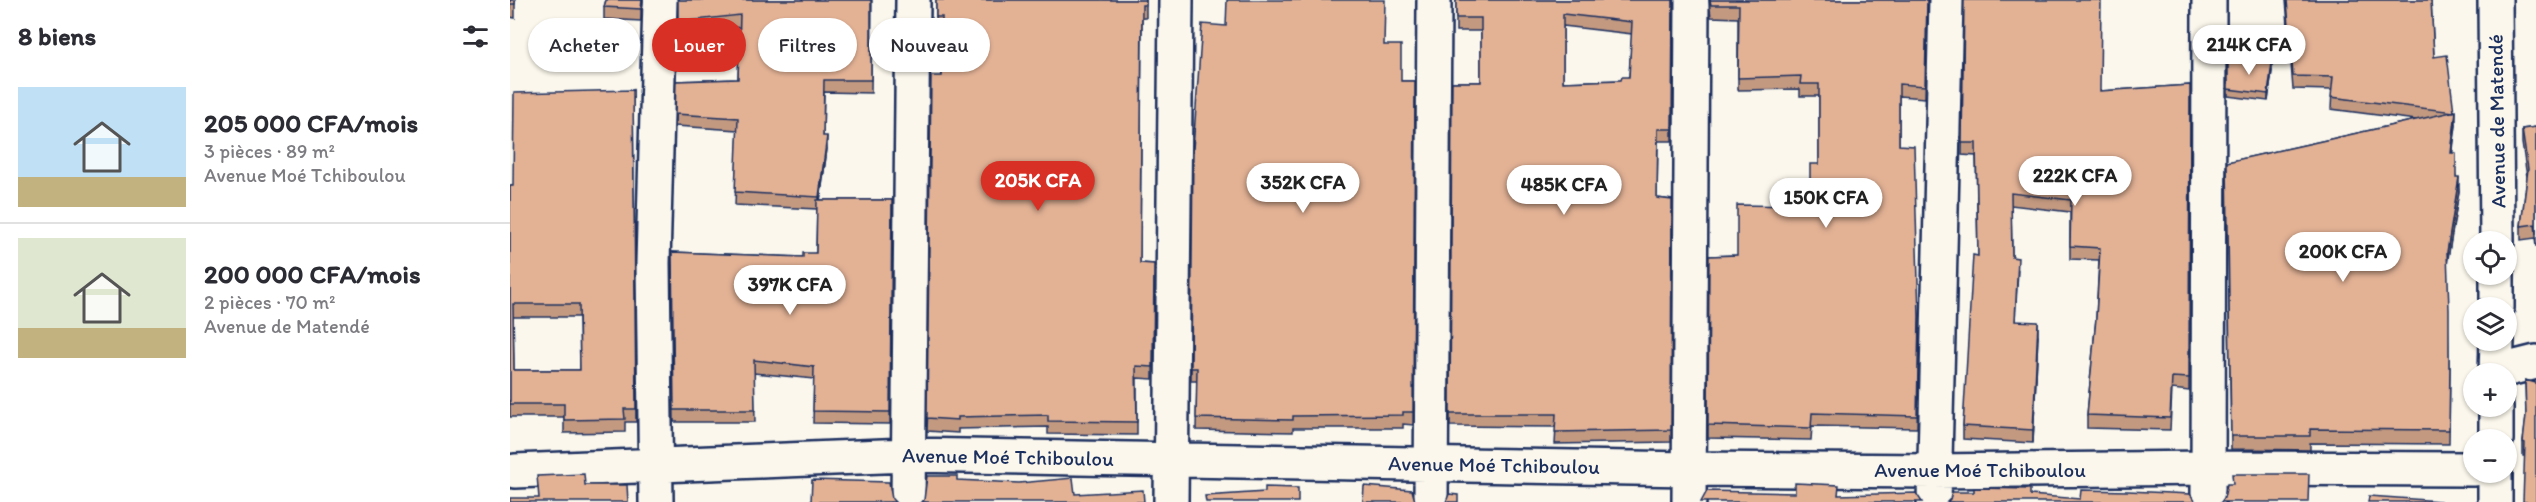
<!DOCTYPE html>
<html lang="fr">
<meta charset="utf-8">
<style>
:root{--surface:#fff;--page:#f7f7f7;--text:#2b2b33;--muted:#7c7c81;--line:#e1e1e2;--accent:#d93025}
body{margin:0;font-family:Itim,sans-serif;background:var(--page);color:var(--text);height:100vh;display:flex;flex-direction:column;font-size:22px;white-space:nowrap}
*{box-sizing:border-box;margin:0}
p{font-size:20px;color:var(--muted)}
.icon{flex:none;width:33px;height:33px;fill:none;stroke:currentColor;stroke-width:2;stroke-linecap:round;stroke-linejoin:round}
.map{position:relative;flex:1;overflow:hidden}
.side{display:flex;flex-direction:column;background:var(--surface);width:510px}
.side>*{flex:none}
.top-card{position:absolute;left:18px;top:18px;width:570px;height:54px;display:flex;gap:12px}
.fabs{position:absolute;left:1953px;top:231px;display:grid;gap:12px}
.fabs a{display:grid;place-items:center;width:54px;height:54px;border-radius:50%;background:var(--surface);box-shadow:0 2px 4px #0004;font-size:30px}
.price{position:absolute;translate:-50% -51px;padding:0 14px;border-radius:21px;background:#fff;color:#222;font-size:20px;line-height:39px;filter:drop-shadow(0 2px 3px #0008)}
.price::after{content:'';position:absolute;left:50%;top:36px;width:18px;height:14px;margin-left:-9px;background:inherit;clip-path:polygon(0 0,100% 0,50% 100%)}
.price.selected{background:var(--accent);color:#fff}
ul{padding:0;list-style:none}
li{display:flex;align-items:center;gap:18px;height:150px;padding:0 18px}
li+li{border-top:2px solid var(--line)}
li span{display:grid;place-items:center;flex:none;width:168px;height:120px;border-radius:0px;color:#555}
li>.icon{margin-inline-start:auto}
span .icon{width:72px;height:72px;fill:#fffc;stroke-width:1}
li b{font-size:26px}
h2{display:flex;justify-content:space-between;align-items:center;height:72px;padding:0 18px;font-size:26px}
.pill{padding:0 21px;border-radius:27px;background:var(--surface);box-shadow:0 2px 4px #0004;font-size:21px;line-height:54px}
.pill.selected{background:var(--accent);color:#fff}
main{display:flex;flex:1;min-height:0}
.map>svg:first-child{display:block}
.lines{fill:none;stroke-linecap:round;stroke-linejoin:round}
.minor-casing{stroke:#1b2f5e;stroke-width:38}
.minor{stroke:#fbf7ec;stroke-width:33}
.wall{fill:#c39980;stroke:#1b2f5e;stroke-width:1.5;fill-rule:evenodd}
.shaded-wall{fill:#9f7d68;stroke:#1b2f5e;stroke-width:1.5}
.building{fill:#e3b295;stroke:#1b2f5e;stroke-width:1.5;fill-rule:evenodd}
.labels{text-anchor:middle;stroke-width:4.5;stroke-linejoin:round;paint-order:stroke}
.street-label{font-size:21px;fill:#1b2f5e;stroke:#fbf7ec}
</style>
<main>
<section class="side">
<h2>8 biens<svg class="icon" aria-label="filters" viewBox="0 0 24 24"><path d="M4 7h16M4 17h16"/><circle cx="9" cy="7" r="2"/><circle cx="15" cy="17" r="2"/></svg></h2>
<ul>
<li><span style="background:linear-gradient(#bfe0f5 75%,#c2b280 0)"><svg class="icon" aria-label="home" viewBox="0 0 24 24"><path d="M3 11l9-7 9 7M6 9v11h12V9"/></svg></span><div><b>205 000 CFA/mois</b><p>3 pièces · 89 m²</p><p>Avenue Moé Tchiboulou</p></div></li>
<li><span style="background:linear-gradient(#dfe7d0 75%,#c2b280 0)"><svg class="icon" aria-label="home" viewBox="0 0 24 24"><path d="M3 11l9-7 9 7M6 9v11h12V9"/></svg></span><div><b>200 000 CFA/mois</b><p>2 pièces · 70 m²</p><p>Avenue de Matendé</p></div></li>
</ul>
</section>
<div class="map">
<svg width="2026" height="502" viewBox="0 0 2026 502">
<rect width="100%" height="100%" fill="#fbf7ec"/>
<filter id="ink" filterUnits="userSpaceOnUse"><feTurbulence type="fractalNoise" baseFrequency=".0167" numOctaves="2"/><feDisplacementMap in="SourceGraphic" scale="12" xChannelSelector="R" yChannelSelector="G"/><feConvolveMatrix kernelMatrix="1 2 1 2 8 2 1 2 1" color-interpolation-filters="sRGB"/></filter>
<g filter="url(#ink)">
<g class="lines">
<defs>
<path id="minor" d="M1985 0 1987 242
M1987 308V274
M1986 372 2026 362
M1986 374 1987 340
M1986 440V406
M5 471 397 455 1180 469 1424 471 1699 468 1964 469
M146 502 143 263 150 0
M398 502 403 0
M661 502 666 0
M921 502 924 0
M1179 502 1182 0
M1424 502 1436 0
M1698 502 1699 0
M1985 502V472"/>
</defs>
<use href="#minor" class="minor-casing"/>
<use href="#minor" class="minor"/>
</g>
<path class="wall" d="M0 0H5V18L0 17Z
M96 0H133L131 21 94 19V7Z
M168 0H362L361 93 314 92 313 136 317 149 310 200H382L380 424 303 423 304 379 244 373 245 422H164L162 252 293 257 306 253 307 209 225 205 228 130 165 126 166 81 228 79 230 27 168 35Z
M426 0H636V18H632L630 263 644 264 643 379 627 378V435L538 434V427L448 429V433L417 431 432 76V29H426Z
M946 0H1163L1162 141H1148L1147 198 1162 200 1161 442 1045 444 1046 427 940 426 942 82H971V31H946ZM1053 26 1122 34 1119 77 1111 80 1053 82Z
M1199 0H1417L1415 98 1389 96V145L1409 316 1407 428 1302 426 1301 440 1198 438 1199 256 1227 255 1300 206 1309 164V96H1290V89L1228 90V18L1201 17Z
M1454 0 1590 91 1680 85 1679 391 1662 389 1660 430 1577 428V415L1586 318 1589 260 1560 259V212L1501 205 1502 257 1508 270 1505 321 1528 335 1523 443 1453 439V426L1468 256 1466 156 1452 155Z
M1776 0H1921L1924 57 1944 112 1946 125 1942 153 1946 177 1949 191 1937 262 1939 367H1940L1939 444 1800 443V450L1721 449 1717 162 1906 120 1821 109 1822 90 1783 89Z
M716 26 874 45 891 81H905L903 425 893 424V428H783V432L686 430 687 381H681L683 149Z
M1718 58 1762 71 1758 101 1718 96Z
M123 90 126 422H115V432L54 433V417H0V186H3ZM3 317H69L70 370H4Z
M2026 127V247L2025 238 2011 240V226L2017 177 2012 143V129Z
M2015 380 2026 383 2015 456H2013V442L2016 418Z"/>
<path class="shaded-wall" d="M132 0H133L131 21V9Z
M1762 63V71L1758 101V94Z
M1946 111V125L1941 166V153Z
M317 136V149L309 209V197Z
M1949 177V191L1937 265V252Z
M1528 322V335L1523 443V430Z"/>
<path class="building" d="M0 0H5V4H0Z
M96 0H132L131 9 94 7Z
M168 0H361V80H314L313 136H317L309 197 225 192 228 118 165 114 166 81 228 79 230 15 168 22Z
M426 0H636V5H632L630 263 644 264 643 367 626 366 627 422 538 421V415L448 417V420L417 418 421 76H432V17H426Z
M717 0H875L874 45H891V81H905L903 412H893V415L783 416V420L686 418 687 368H681L683 149 692 24 716 26Z
M946 0H1163L1162 129H1148L1147 198 1162 200 1161 430 1045 432 1046 414H940L942 82H971V18H946ZM1053 14 1122 22 1119 77H1112L1111 80 1053 82Z
M1200 0H1417L1415 86 1389 84V145L1404 146 1409 316 1407 416 1302 413 1301 428 1198 425 1199 256 1227 255V205L1300 206V164H1309V84H1290L1291 76 1228 78 1229 5H1201Z
M1454 0H1591L1590 91 1680 85 1679 378 1662 377 1660 418 1577 415 1586 318 1590 248 1560 246 1561 200 1501 193 1502 257 1508 258 1505 321 1528 322 1523 430 1453 426 1463 255 1468 256 1466 143H1452Z
M1777 0H1921L1924 57 1937 55 1944 112 1821 97 1823 77 1783 76Z
M1718 58 1762 63 1758 94 1718 89Z
M123 90 126 409H114L115 419 54 420V404H0V186H3L4 93ZM3 304H69L70 370H4Z
M1946 111 1941 153H1946V177H1949L1937 252 1939 310V367H1940L1939 430 1800 429V436H1721L1717 162Z
M2026 127V234L2025 224 2011 226 2018 169 2012 129Z
M307 200H382L380 412 303 411 304 367 244 360 245 410H164L162 252 293 257V253H306Z
M2015 380 2026 383V502H2013L2015 443 2013 442 2016 415Z
M74 474 75 485H117L118 502H0V498H29L27 476Z
M1722 474H1799L1798 502H1711L1714 498 1717 484H1723Z
M417 476H447V480L509 483 563 478 565 494 633 490 634 502H411L414 500Z
M302 480 379 482 382 499 385 502H301Z
M1285 483 1329 485 1328 495 1406 493 1412 502H1191L1197 491 1285 493Z
M854 486 902 490 905 501 906 502H853Z
M755 487 788 488V502H696L695 496 755 492Z
M1464 488 1520 489V495L1570 499 1571 490 1618 491 1680 494 1686 502H1437L1440 499 1442 492H1464Z
M939 494 948 495V502H936Z
M1859 496 1930 501V502H1858Z"/>
</g>
<g class="labels">
<g class="street-label">
<text transform="translate(1987 121) rotate(-91)" y="7">Avenue de Matendé</text>
<text transform="translate(498 457) rotate(1)" y="7">Avenue Moé Tchiboulou</text>
<text transform="translate(984 465) rotate(1)" y="7">Avenue Moé Tchiboulou</text>
<text x="1470" y="477">Avenue Moé Tchiboulou</text>
</g>
</g>
</svg>
<div class="fabs">
<a><svg class="icon" aria-label="locate" viewBox="0 0 24 24"><circle cx="12" cy="12" r="6"/><path d="M12 2v4M12 18v4M2 12h4M18 12h4"/></svg></a>
<a><svg class="icon" aria-label="layers" viewBox="0 0 24 24"><path d="M12 4l9 5-9 5-9-5zM3 14l9 5 9-5"/></svg></a>
<a>+</a>
<a>−</a>
</div>
<b class="price" style="left:1739px;top:76px">214K CFA</b>
<b class="price" style="left:1565px;top:207px">222K CFA</b>
<b class="price selected" style="left:528px;top:212px">205K CFA</b>
<b class="price" style="left:793px;top:214px">352K CFA</b>
<b class="price" style="left:1054px;top:216px">485K CFA</b>
<b class="price" style="left:1316px;top:229px">150K CFA</b>
<b class="price" style="left:1833px;top:283px">200K CFA</b>
<b class="price" style="left:280px;top:316px">397K CFA</b>
<div class="top-card">
<a class="pill">Acheter</a>
<a class="pill selected">Louer</a>
<a class="pill">Filtres</a>
<a class="pill">Nouveau</a>
</div>
</div>
</main>
